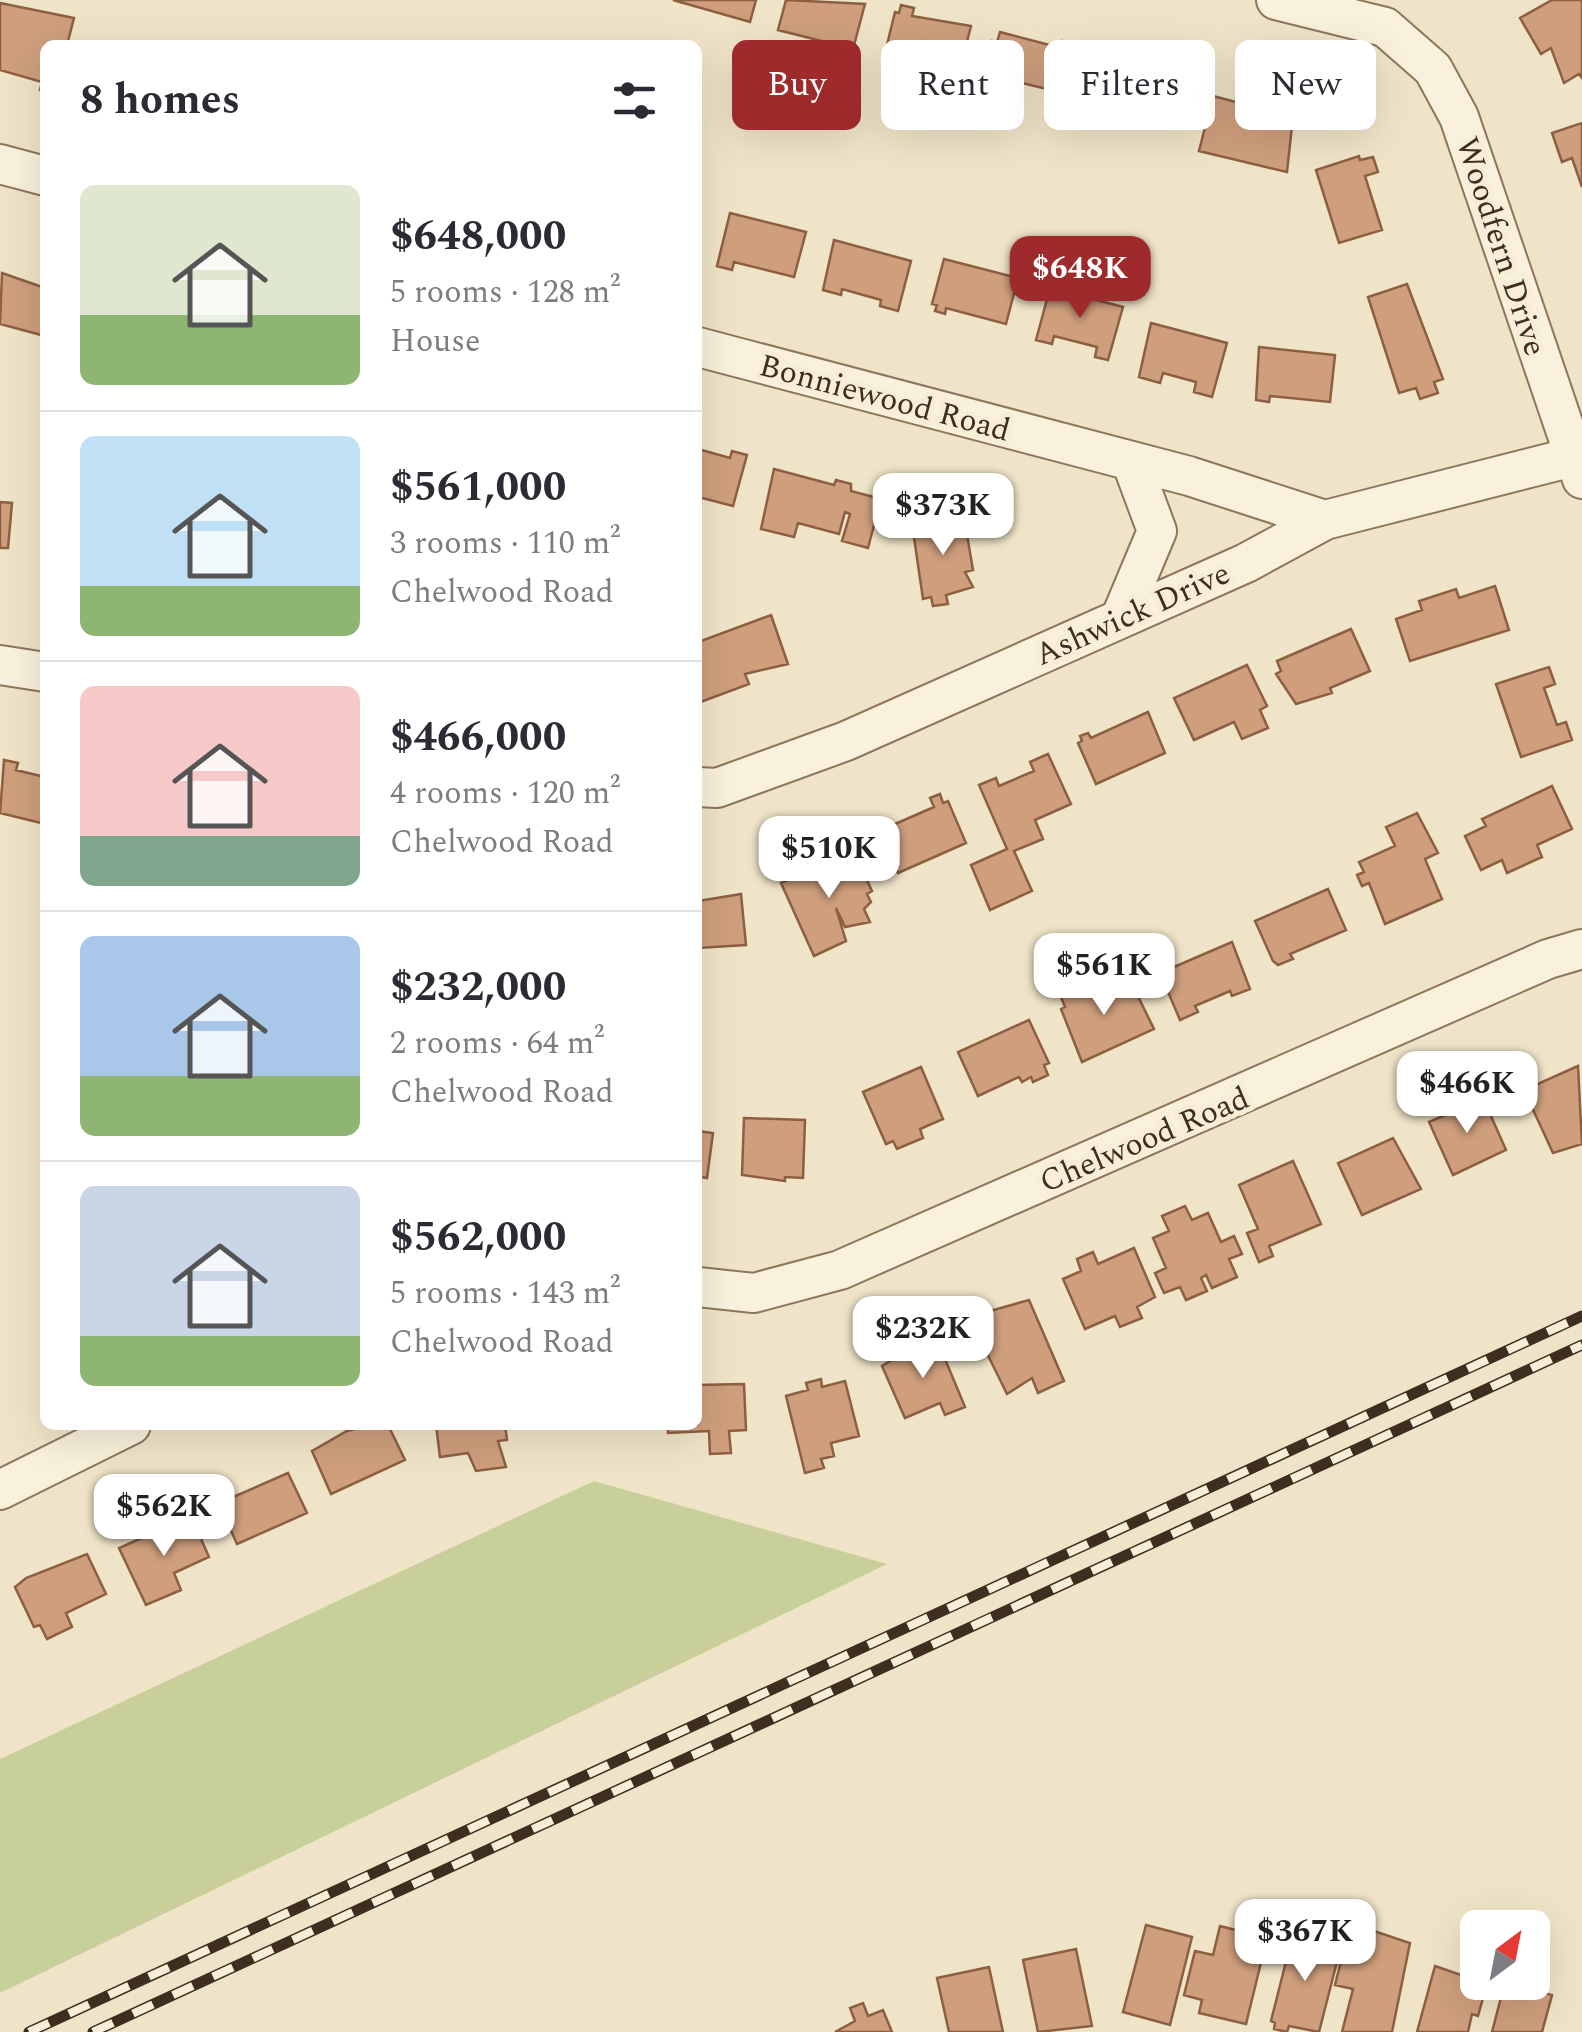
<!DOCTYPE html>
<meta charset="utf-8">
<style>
:root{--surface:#fff;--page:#f2f2f3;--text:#2b2b33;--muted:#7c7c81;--line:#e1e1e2;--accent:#9e2a2b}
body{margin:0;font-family:Spectral,serif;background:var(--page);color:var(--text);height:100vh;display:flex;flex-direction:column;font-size:38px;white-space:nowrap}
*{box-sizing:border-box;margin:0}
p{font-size:32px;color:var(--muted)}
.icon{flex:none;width:55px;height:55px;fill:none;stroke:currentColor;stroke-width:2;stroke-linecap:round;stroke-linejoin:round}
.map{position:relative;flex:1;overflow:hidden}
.sheet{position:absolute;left:40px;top:40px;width:662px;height:1390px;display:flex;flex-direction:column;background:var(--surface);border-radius:15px;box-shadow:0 10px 40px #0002}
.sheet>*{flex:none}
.top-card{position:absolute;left:732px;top:40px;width:698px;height:90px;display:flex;gap:20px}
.needle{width:65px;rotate:32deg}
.buttons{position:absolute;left:1460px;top:1910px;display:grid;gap:20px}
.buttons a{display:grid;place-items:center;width:90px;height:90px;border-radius:15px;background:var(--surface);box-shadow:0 10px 40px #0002;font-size:50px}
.price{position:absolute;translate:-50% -85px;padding:0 22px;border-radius:20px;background:#fff;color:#222;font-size:32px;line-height:65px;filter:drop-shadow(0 2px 5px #0008)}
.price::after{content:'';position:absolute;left:50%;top:60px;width:30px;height:22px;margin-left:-15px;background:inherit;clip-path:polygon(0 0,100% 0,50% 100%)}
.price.current{background:var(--accent);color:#fff}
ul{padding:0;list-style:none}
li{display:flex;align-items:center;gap:30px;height:250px;padding:0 40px}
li+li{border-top:2px solid var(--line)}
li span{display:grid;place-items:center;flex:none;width:280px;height:200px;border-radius:15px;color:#555}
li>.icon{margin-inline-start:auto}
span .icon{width:120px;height:120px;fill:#fffc;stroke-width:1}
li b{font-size:42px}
h2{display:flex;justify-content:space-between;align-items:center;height:120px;padding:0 40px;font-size:42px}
.pill{padding:0 35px;border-radius:15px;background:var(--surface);box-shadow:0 10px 40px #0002;font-size:35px;line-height:90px}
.pill.current{background:var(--accent);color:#fff}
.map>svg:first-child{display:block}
.green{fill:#c9cf9b}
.building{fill:#cf9f7d;stroke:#8d5f41;stroke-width:2.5}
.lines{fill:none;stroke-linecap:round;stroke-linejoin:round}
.minor-casing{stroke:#8d765c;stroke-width:42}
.minor{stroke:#faf1dc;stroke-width:38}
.rail-casing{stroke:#3d2e20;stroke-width:11}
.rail{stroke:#f7eed8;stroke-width:8;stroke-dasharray:22;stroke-linecap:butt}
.labels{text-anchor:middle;stroke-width:10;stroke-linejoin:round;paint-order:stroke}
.street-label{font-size:32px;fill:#3d2e20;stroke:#f7eed8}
</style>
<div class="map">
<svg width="1582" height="2032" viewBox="0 0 1582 2032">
<rect width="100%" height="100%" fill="#f0e4c8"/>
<path class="green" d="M594 1481 887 1564 0 1993V1759Z"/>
<path class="building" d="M673 0H756L750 22Z
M786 0 865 4 853 49 778 30Z
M1552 0H1582V78L1579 74 1564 83 1551 48 1541 54 1520 18Z
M0 3 74 18 67 45H45V91L40 90 42 82 0 70Z
M901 5 914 8 912 16 971 26 963 57 972 59 970 66 962 64 958 76 884 57 895 12 899 13Z
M1000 32 1061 48 1062 41 1080 45 1067 94 989 75 992 41 997 42Z
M1111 50 1129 54 1127 63 1164 73 1166 65 1184 70 1171 122 1096 103 1099 95 1092 93 1095 80 1102 82Z
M1213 96 1293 117 1287 172 1199 151Z
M1582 123V187L1572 158 1562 162 1552 133Z
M1359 156 1360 160 1373 157 1378 172 1365 176 1382 230 1339 243 1316 170Z
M730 213 806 232 794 277 734 262 732 270 717 266Z
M834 240 911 261 898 311 880 306 881 300 842 289 841 295 823 290Z
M944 259 1018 278 1006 324 946 308 945 314 935 311 937 305 932 304Z
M2 273 45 288V336L0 324Z
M1407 284 1443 379 1434 382 1438 393 1420 399 1416 388 1399 393 1368 297Z
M1050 288 1123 307 1108 360 1095 357 1097 347 1054 336 1052 344 1036 340Z
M1151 323 1227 343 1212 397 1194 392 1196 382 1163 373 1160 383 1139 377Z
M1259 347 1335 355 1330 402 1270 396 1269 402 1256 400Z
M698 449 730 458 732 451 747 455 733 506 698 497Z
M774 469 834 485 836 480 851 484V491L881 499 868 548 842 541 850 514 845 512 839 534 798 523 794 537 761 529Z
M0 502 12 503 8 548H0Z
M964 517 973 570 965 572 973 587 946 595 948 604 933 606 931 597 923 599 912 524Z
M1495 586 1509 630 1410 661 1396 619 1422 610 1419 601 1456 589 1459 598Z
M771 615 788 664 745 674 749 684 698 703V642Z
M1351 629 1370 671 1330 688 1332 693 1296 704 1276 674 1281 671 1277 661Z
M1247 665 1267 706 1260 710 1268 728 1242 739 1234 722 1194 740 1174 698Z
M1549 667 1555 684 1544 688 1557 725 1566 722 1572 740 1521 757 1496 684Z
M1148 712 1165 753 1096 784 1078 743 1082 741 1080 736 1088 733 1091 738Z
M1048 754 1071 804 1035 820 1043 839 1014 851 1032 891 990 910 971 865 1007 849 979 785 996 778 999 786 1034 771 1030 762Z
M4 760 18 763 16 770 45 777V824L0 813Z
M1552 786 1572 829 1537 845 1542 857 1507 873 1502 860 1481 870 1465 836 1486 826 1482 819Z
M940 794 943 803 948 801 966 843 898 873 879 831 934 807 930 798Z
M1417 813 1438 853 1425 859 1442 899 1385 924 1369 883 1362 886 1357 875 1364 872 1359 862 1395 846 1386 827Z
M853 850 872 891 867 894 871 902 864 909 870 922 845 927 836 908 846 941 814 956 781 883Z
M1328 889 1346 930 1290 954 1293 959 1278 965 1273 961 1255 921Z
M741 894 746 945 698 948V901Z
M1232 942 1250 989 1232 996 1230 991 1195 1006 1198 1012 1180 1020 1160 973Z
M1129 978 1154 1029 1082 1062 1061 1009 1065 1007 1060 995 1088 982 1093 994Z
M1029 1020 1049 1063 1044 1065 1048 1075 1033 1082 1031 1077 1022 1082 1019 1077 978 1096 958 1052Z
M1578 1066 1582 1144 1553 1153 1524 1090Z
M921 1067 943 1119 920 1129 923 1138 897 1149 893 1141 886 1144 863 1092Z
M1483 1098 1506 1150 1453 1175 1429 1122 1450 1113 1448 1109Z
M744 1118 805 1120 803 1178 785 1177V1181L742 1175Z
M698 1131 713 1133 707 1178 700 1177 699 1188Z
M1393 1138 1421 1189 1362 1215 1338 1163Z
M1293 1161 1321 1224 1269 1246 1273 1256 1259 1262 1247 1233 1258 1229 1239 1185Z
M1185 1206 1192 1220 1208 1213 1221 1242 1234 1236 1242 1254 1229 1259 1237 1277 1212 1288 1206 1275 1201 1278 1207 1291 1186 1300 1180 1287 1164 1293 1155 1273 1166 1268 1153 1238 1169 1231 1162 1216Z
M1134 1248 1155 1297 1137 1307 1142 1318 1120 1327 1115 1316 1085 1329 1063 1279 1081 1271 1077 1259 1093 1252 1098 1264Z
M1029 1300 1064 1381 1038 1393 1032 1378 1007 1394 973 1325 993 1317 990 1311Z
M938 1342 965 1407 945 1415 940 1403 905 1418 882 1366 916 1345 918 1350Z
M821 1379 822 1387 845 1381 859 1436 831 1443 834 1456 821 1459 824 1468 805 1473 786 1396 808 1390 806 1383Z
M744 1384 746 1430 729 1431 731 1453 710 1454 709 1431 668 1433V1425H698V1385Z
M370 1425H388L405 1460 331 1494 312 1451 347 1431Z
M436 1425H505L507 1440 498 1441 506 1467 476 1471 468 1453 440 1457Z
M288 1473 307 1513 237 1544 219 1504 224 1502 220 1494 228 1490 231 1498Z
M191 1516 209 1557 174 1573 181 1590 146 1605 119 1548Z
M87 1554 106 1594 66 1613 72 1627 47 1639 40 1625 34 1627 15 1587 26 1578Z
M1146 1925 1192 1937 1170 2025 1123 2012Z
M1220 1926 1267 1938 1246 2024 1199 2013 1202 2000 1184 1995 1195 1951 1213 1955Z
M1362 1927 1410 1943 1392 2032H1342L1353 1989 1335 1985 1345 1945 1357 1948Z
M1293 1934 1341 1946 1319 2032 1289 2026 1287 2032 1274 2029 1275 2023 1271 2021Z
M1076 1949 1092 2026 1038 2032 1023 1960Z
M1435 1966 1487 1984 1478 2016 1472 2014 1468 2032H1417Z
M989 1967 1003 2032H949L937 1978Z
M1505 1982 1552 1995 1542 2032H1492Z
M863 2003 868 2016 883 2010 892 2032H835L855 2021 850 2008Z"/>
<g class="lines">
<defs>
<path id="minor" d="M1276 0 1385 27 1433 69 1459 117 1582 479
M0 164 45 176
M698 347 1189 476 1325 520
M1120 619 1157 531 1131 461
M0 665 45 672
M698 787 717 788 846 741 1246 563 1325 520 1573 457
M698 1287 754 1293 840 1270 1548 959 1582 949
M0 1490 131 1425"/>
</defs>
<use href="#minor" class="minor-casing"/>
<use href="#minor" class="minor"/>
<defs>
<path id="rail" d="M29 2032 1582 1316
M93 2032 1582 1345"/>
</defs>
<use href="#rail" class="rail-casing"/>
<use href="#rail" class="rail"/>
</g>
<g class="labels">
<g class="street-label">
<text transform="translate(1502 246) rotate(72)" y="11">Woodfern Drive</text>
<text transform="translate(885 397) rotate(15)" y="11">Bonniewood Road</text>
<text transform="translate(1132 613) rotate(-24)" y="11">Ashwick Drive</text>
<text transform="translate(1144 1139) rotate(-23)" y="11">Chelwood Road</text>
</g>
</g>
</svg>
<div class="buttons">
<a><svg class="needle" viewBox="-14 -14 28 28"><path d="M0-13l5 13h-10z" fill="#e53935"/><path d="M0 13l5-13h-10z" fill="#7c7c81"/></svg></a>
</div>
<b class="price current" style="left:1080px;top:321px">$648K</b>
<b class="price" style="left:943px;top:558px">$373K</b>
<b class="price" style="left:829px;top:901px">$510K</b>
<b class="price" style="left:1104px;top:1018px">$561K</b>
<b class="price" style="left:1467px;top:1136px">$466K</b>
<b class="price" style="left:923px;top:1381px">$232K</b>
<b class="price" style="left:164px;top:1559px">$562K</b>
<b class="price" style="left:1305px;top:1984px">$367K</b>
<div class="top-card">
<a class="pill current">Buy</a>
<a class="pill">Rent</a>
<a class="pill">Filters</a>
<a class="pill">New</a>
</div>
<section class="sheet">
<h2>8 homes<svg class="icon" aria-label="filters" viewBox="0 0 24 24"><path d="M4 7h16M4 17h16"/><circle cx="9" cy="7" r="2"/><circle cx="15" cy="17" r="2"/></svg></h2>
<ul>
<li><span style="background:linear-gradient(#dfe7d0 65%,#8fb573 0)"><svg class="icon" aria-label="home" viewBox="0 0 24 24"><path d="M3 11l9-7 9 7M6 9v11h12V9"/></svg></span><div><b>$648,000</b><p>5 rooms · 128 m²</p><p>House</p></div></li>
<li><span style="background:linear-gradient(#bfe0f5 75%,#8fb573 0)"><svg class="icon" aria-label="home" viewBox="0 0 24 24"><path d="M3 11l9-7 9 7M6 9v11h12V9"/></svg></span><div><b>$561,000</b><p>3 rooms · 110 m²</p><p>Chelwood Road</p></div></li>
<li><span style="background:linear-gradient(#f6c9c9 75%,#7fa58c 0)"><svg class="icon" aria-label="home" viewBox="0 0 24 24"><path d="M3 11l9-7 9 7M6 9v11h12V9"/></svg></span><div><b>$466,000</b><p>4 rooms · 120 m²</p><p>Chelwood Road</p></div></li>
<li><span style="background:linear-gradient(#a9c7e8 70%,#8fb573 0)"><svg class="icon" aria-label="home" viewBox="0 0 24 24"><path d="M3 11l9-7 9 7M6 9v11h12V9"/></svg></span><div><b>$232,000</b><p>2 rooms · 64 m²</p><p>Chelwood Road</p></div></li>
<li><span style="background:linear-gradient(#c9d6e8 75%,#8fb573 0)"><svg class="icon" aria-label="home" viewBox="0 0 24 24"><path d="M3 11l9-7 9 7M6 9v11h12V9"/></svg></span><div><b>$562,000</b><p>5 rooms · 143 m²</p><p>Chelwood Road</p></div></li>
</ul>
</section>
</div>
